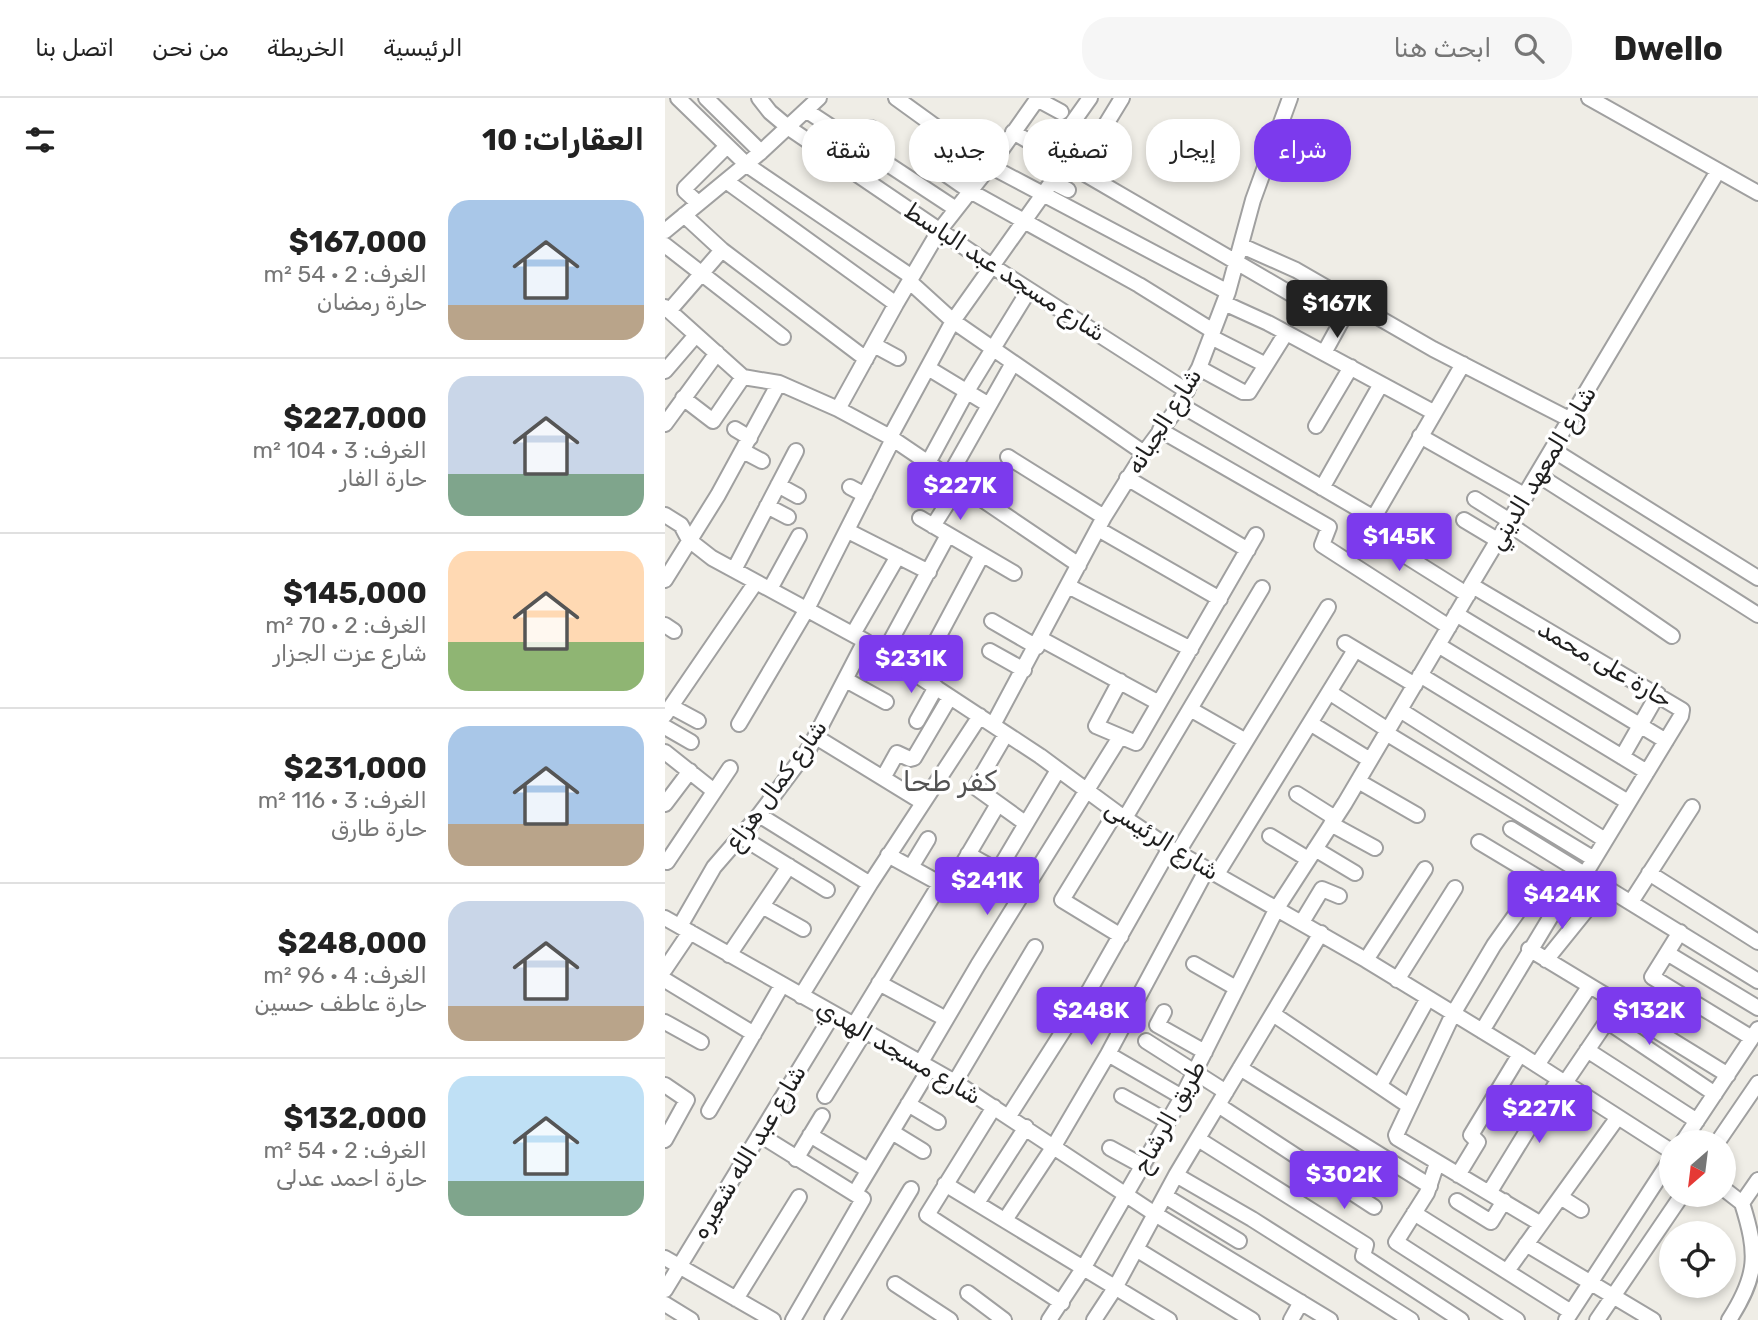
<!DOCTYPE html>
<html lang="ar">
<meta charset="utf-8">
<style>
:root{--surface:#fff;--page:#f6f6f6;--text:#222;--muted:#767676;--line:#e0e0e0;--accent:#7c3aed}
body{margin:0;font-family:Rubik,Vazirmatn,sans-serif;background:var(--page);color:var(--text);direction:rtl;height:100vh;display:flex;flex-direction:column;font-size:26px;white-space:nowrap}
*{box-sizing:border-box;margin:0}
p{font-size:23px;color:var(--muted)}
.icon{flex:none;width:38px;height:38px;fill:none;stroke:currentColor;stroke-width:2;stroke-linecap:round;stroke-linejoin:round}
.map{position:relative;flex:1;overflow:hidden;direction:ltr}
.drawer{display:flex;flex-direction:column;background:var(--surface);width:665px}
.drawer>*{flex:none}
.hud{position:absolute;left:21px;top:21px;width:665px;height:63px;direction:rtl;display:flex;gap:14px}
.needle{width:46px;rotate:208deg}
.controls{position:absolute;left:994px;top:1032px;display:grid;gap:14px}
.controls a{display:grid;place-items:center;width:77px;height:77px;border-radius:50%;background:var(--surface);box-shadow:0 4px 10px #0003;font-size:35px}
.price{position:absolute;translate:-50% -60px;padding:0 16px;border-radius:7px;background:var(--accent);color:#fff;font-size:23px;line-height:46px;filter:drop-shadow(0 2px 4px #0008)}
.price::after{content:'';position:absolute;left:50%;top:42px;width:21px;height:16px;margin-left:-10px;background:inherit;clip-path:polygon(0 0,100% 0,50% 100%)}
.price.selected{background:#222;color:#fff}
ul{padding:0;list-style:none}
li{display:flex;align-items:center;gap:21px;height:175px;padding:0 21px}
li+li{border-top:2px solid var(--line)}
li span{display:grid;place-items:center;flex:none;width:196px;height:140px;border-radius:21px;color:#555}
li>.icon{margin-inline-start:auto}
span .icon{width:84px;height:84px;fill:#fffc;stroke-width:1}
li b{font-size:30px}
h2{display:flex;justify-content:space-between;align-items:center;height:84px;padding:0 21px;font-size:30px}
.tag{padding:0 24px;border-radius:28px;background:var(--surface);box-shadow:0 4px 10px #0003;font-size:24px;line-height:63px}
.tag.selected{background:var(--accent);color:#fff}
header{display:flex;align-items:center;gap:42px;box-sizing:border-box;height:98px;padding:0 35px;background:var(--surface);border-bottom:2px solid var(--line)}
header strong{font-size:33px}
nav{display:flex;gap:38px;margin-inline-start:auto;font-size:24px}
.search{width:490px;height:63px;background:var(--page);display:flex;align-items:center;gap:18px;box-sizing:border-box;padding:0 24px;border-radius:28px;color:var(--muted);font-size:26px}
main{display:flex;flex:1;min-height:0}
.map>svg:first-child{display:block}
.lines{fill:none;stroke-linecap:round;stroke-linejoin:round}
.street-casing{stroke:#a0a0a0;stroke-width:18}
.street{stroke:#fff;stroke-width:14}
.labels{text-anchor:middle;stroke-width:7;stroke-linejoin:round;paint-order:stroke}
.street-label{font-size:24px;fill:#1f1f1f;stroke:#fff}
.quarter-label{font-size:28px;fill:#525252;stroke:#fff}
</style>
<header>
<strong>Dwello</strong>
<div class="search"><svg class="icon" aria-label="search" viewBox="0 0 24 24"><circle cx="10" cy="10" r="6"/><path d="M15 15l6 6"/></svg>ابحث هنا</div>
<nav><a>الرئيسية</a><a>الخريطة</a><a>من نحن</a><a>اتصل بنا</a></nav>
</header>
<main>
<div class="map">
<svg width="1093" height="1222" viewBox="0 0 1093 1222">
<rect width="100%" height="100%" fill="#efede6"/>
<g class="lines">
<defs>
<path id="street" d="M13 0 82 67 247 179
M41 0 96 54
M94 0 105 14 124 30 327 168 522 293
M231 0 325 68 563 194
M924 0 1093 95
M372 1 396 14
M142 13 291 111
M348 34 633 200
M193 47 206 30
M386 55 425 0
M269 68 305 93 474 187 548 233
M413 72 457 0
M61 83 231 206
M387 84 403 92
M33 105 20 93V90L62 48
M19 117 57 152 201 261
M0 133 96 54 154 0
M0 147 118 239
M577 148 631 172 768 251 906 322
M244 183 288 223 479 355
M559 205 603 225 768 314
M0 209 78 279 114 285 173 311 225 339 414 467
M4 213 57 152
M546 239 601 267
M209 247 233 260
M659 255 687 204
M798 266 701 433 803 497
M263 270 324 307
M534 270 578 294H584L621 235
M0 273 31 237
M18 300 48 323 78 279
M514 306 709 420
M173 311 231 206 274 133 325 68 373 0
M0 326 52 255
M651 328 686 269
M70 331 85 340
M495 332 664 429 657 447 784 529
M755 338 861 398
M225 339 288 223 401 64
M888 352 1093 480
M78 353 97 363
M343 359 439 419
M263 365 302 293 364 192
M873 377 1093 517
M283 380 348 265
M462 380 583 452
M113 387 133 398
M185 389 200 397
M657 390 716 286
M810 401 845 423
M102 408 123 419
M0 417 16 427 24 442 47 460 200 543 375 658 451 714 505 750 701 862 855 956 1006 1053
M255 420 349 475
M799 422 834 443
M844 426 1007 538
M268 428 294 387
M433 431 555 501
M183 433 264 474
M69 472 131 353
M0 482 53 397 114 285
M806 487 1017 612 1016 618 920 776
M403 488 526 551
M105 491 134 438
M791 516 1001 643
M327 523 372 549
M0 527 9 533
M188 536 233 458
M376 541 494 605
M680 545 750 587
M773 547 982 674
M325 553 359 572
M219 555 283 437
M253 577 317 457
M755 577 963 704
M181 582 221 604
M455 583 431 628 471 645 591 437
M664 594 723 632
M7 609 33 623
M525 611 581 643
M735 612 940 742
M0 617 91 484
M252 623 271 589
M645 625 705 662
M74 626 142 511 228 341
M328 627 439 419 479 355 508 316 534 270 563 194 588 102 625 0
M0 629 26 644
M721 635 929 761
M341 636 310 689 360 725
M151 639 257 704
M0 654 49 693
M957 659 993 596
M218 680 232 655 245 661 249 660 285 599
M693 683 752 717
M632 696 670 720
M0 706 25 673
M451 714 397 802 456 838
M94 717 205 786
M460 720 597 490
M666 726 710 750
M846 731 1093 883
M75 738 162 792
M605 738 643 761
M814 744 924 810
M650 751 690 775
M513 754 663 509
M303 756 330 771H334L393 672
M223 757 276 786
M0 763 2 764 65 670
M246 769 263 741
M984 775 1093 844
M552 776 690 552
M876 781 829 847 788 916 731 1037 732 1040 876 1126
M966 804 1027 709
M97 808 138 831
M0 820 290 984 490 1116 665 1222
M637 824 657 791 674 798
M15 828 49 769 94 717 145 649 200 543
M1015 834 987 879 1087 940
M864 851 940 897 995 935 1063 977
M1002 855 1093 910
M64 857 124 768
M701 862 760 771
M881 862 940 789
M529 866 571 890
M0 871 25 834
M0 882 89 936
M732 882 790 790
M214 885 281 921
M136 898 205 786 315 618
M499 914 492 927 540 954
M608 916 744 1008
M0 924 36 944
M189 927 275 786 284 789 333 706
M817 933 900 795
M481 943 561 994
M922 952 1032 1023
M443 956 517 999
M256 964 313 867 455 639
M872 967 924 889
M575 970 765 1088
M290 984 370 849
M900 985 940 926 943 924 1050 996
M0 987 22 1002 0 1042
M715 987 763 900
M160 998 200 933
M457 998 502 1023
M243 1006 273 1024
M553 1007 709 1109
M329 1009 262 1117 397 1205
M44 1013 117 887
M344 1018 425 891 505 750
M227 1034 258 1053
M95 1037 198 1101 128 1222
M145 1037 203 1072
M533 1041 701 1147 698 1158 796 1222
M1017 1045 1093 931
M1052 1045 1093 985
M445 1050 478 1068
M131 1061 157 1018
M772 1065 762 1095 731 1144 852 1222
M511 1077 587 1121 746 1222
M793 1077 813 1044 806 1037 855 956
M280 1086 504 1222
M1059 1091 1077 1105
M190 1095 265 970
M824 1095 894 981
M500 1098 574 1143
M897 1100 916 1112
M792 1103 826 1124 839 1103
M312 1105 361 1029
M1077 1105 1093 1082
M749 1115 906 1214
M340 1122 389 1048 443 956 542 771
M861 1146 988 1222
M471 1151 587 1222
M0 1160 108 1222
M842 1173 953 1019
M230 1186 285 1222
M0 1192 168 916
M303 1195 339 1222
M71 1201 134 1099
M0 1206 26 1222
M167 1222 246 1091
M384 1222 419 1169 517 999 612 810 680 705 802 498 806 487 1053 73
M429 1222 450 1190 511 1077 656 835
M626 1222 636 1204
M901 1222 1006 1061
M932 1222 1017 1097
M1064 1222C1093 1177 1093 1156 1077 1105"/>
</defs>
<use href="#street" class="street-casing"/>
<use href="#street" class="street"/>
</g>
<g class="labels">
<g class="street-label">
<text transform="translate(340 174) rotate(33)" y="8">شارع مسجد عبد الباسط</text>
<text transform="translate(499 323) rotate(-58)" y="8">شارع الجبانه</text>
<text transform="translate(877 370) rotate(-59)" y="8">شارع المعهد الديني</text>
<text transform="translate(940 566) rotate(30)" y="8">حارة على محمد</text>
<text transform="translate(111 687) rotate(-54)" y="8">شارع كمال هزاع</text>
<text transform="translate(497 742) rotate(32)" y="8">شارع الرئيسى</text>
<text transform="translate(234 954) rotate(30)" y="8">شارع مسجد الهدي</text>
<text transform="translate(504 1019) rotate(-61)" y="8">طريق الرشاح</text>
<text transform="translate(84 1054) rotate(-59)" y="8">شارع عبد الله شعيره</text>
</g>
<g class="quarter-label">
<text x="285" y="693">كفر طحا</text>
</g>
</g>
</svg>
<div class="controls">
<a><svg class="needle" viewBox="-14 -14 28 28"><path d="M0-13l5 13h-10z" fill="#e53935"/><path d="M0 13l5-13h-10z" fill="#767676"/></svg></a>
<a><svg class="icon" aria-label="locate" viewBox="0 0 24 24"><circle cx="12" cy="12" r="6"/><path d="M12 2v4M12 18v4M2 12h4M18 12h4"/></svg></a>
</div>
<b class="price selected" style="left:672px;top:242px">$167K</b>
<b class="price" style="left:295px;top:424px">$227K</b>
<b class="price" style="left:734px;top:475px">$145K</b>
<b class="price" style="left:246px;top:597px">$231K</b>
<b class="price" style="left:322px;top:819px">$241K</b>
<b class="price" style="left:897px;top:833px">$424K</b>
<b class="price" style="left:426px;top:949px">$248K</b>
<b class="price" style="left:984px;top:949px">$132K</b>
<b class="price" style="left:874px;top:1047px">$227K</b>
<b class="price" style="left:679px;top:1113px">$302K</b>
<div class="hud">
<a class="tag selected">شراء</a>
<a class="tag">إيجار</a>
<a class="tag">تصفية</a>
<a class="tag">جديد</a>
<a class="tag">شقة</a>
</div>
</div>
<section class="drawer">
<h2>العقارات: 10<svg class="icon" aria-label="filters" viewBox="0 0 24 24"><path d="M4 7h16M4 17h16"/><circle cx="9" cy="7" r="2"/><circle cx="15" cy="17" r="2"/></svg></h2>
<ul>
<li><span style="background:linear-gradient(#a9c7e8 75%,#b9a48a 0)"><svg class="icon" aria-label="home" viewBox="0 0 24 24"><path d="M3 11l9-7 9 7M6 9v11h12V9"/></svg></span><div><b>$167,000</b><p>الغرف: 2 · 54 m²</p><p>حارة رمضان</p></div></li>
<li><span style="background:linear-gradient(#c9d6e8 70%,#7fa58c 0)"><svg class="icon" aria-label="home" viewBox="0 0 24 24"><path d="M3 11l9-7 9 7M6 9v11h12V9"/></svg></span><div><b>$227,000</b><p>الغرف: 3 · 104 m²</p><p>حارة الفار</p></div></li>
<li><span style="background:linear-gradient(#ffd9b3 65%,#8fb573 0)"><svg class="icon" aria-label="home" viewBox="0 0 24 24"><path d="M3 11l9-7 9 7M6 9v11h12V9"/></svg></span><div><b>$145,000</b><p>الغرف: 2 · 70 m²</p><p>شارع عزت الجزار</p></div></li>
<li><span style="background:linear-gradient(#a9c7e8 70%,#b9a48a 0)"><svg class="icon" aria-label="home" viewBox="0 0 24 24"><path d="M3 11l9-7 9 7M6 9v11h12V9"/></svg></span><div><b>$231,000</b><p>الغرف: 3 · 116 m²</p><p>حارة طارق</p></div></li>
<li><span style="background:linear-gradient(#c9d6e8 75%,#b9a48a 0)"><svg class="icon" aria-label="home" viewBox="0 0 24 24"><path d="M3 11l9-7 9 7M6 9v11h12V9"/></svg></span><div><b>$248,000</b><p>الغرف: 4 · 96 m²</p><p>حارة عاطف حسين</p></div></li>
<li><span style="background:linear-gradient(#bfe0f5 75%,#7fa58c 0)"><svg class="icon" aria-label="home" viewBox="0 0 24 24"><path d="M3 11l9-7 9 7M6 9v11h12V9"/></svg></span><div><b>$132,000</b><p>الغرف: 2 · 54 m²</p><p>حارة احمد عدلى</p></div></li>
</ul>
</section>
</main>
